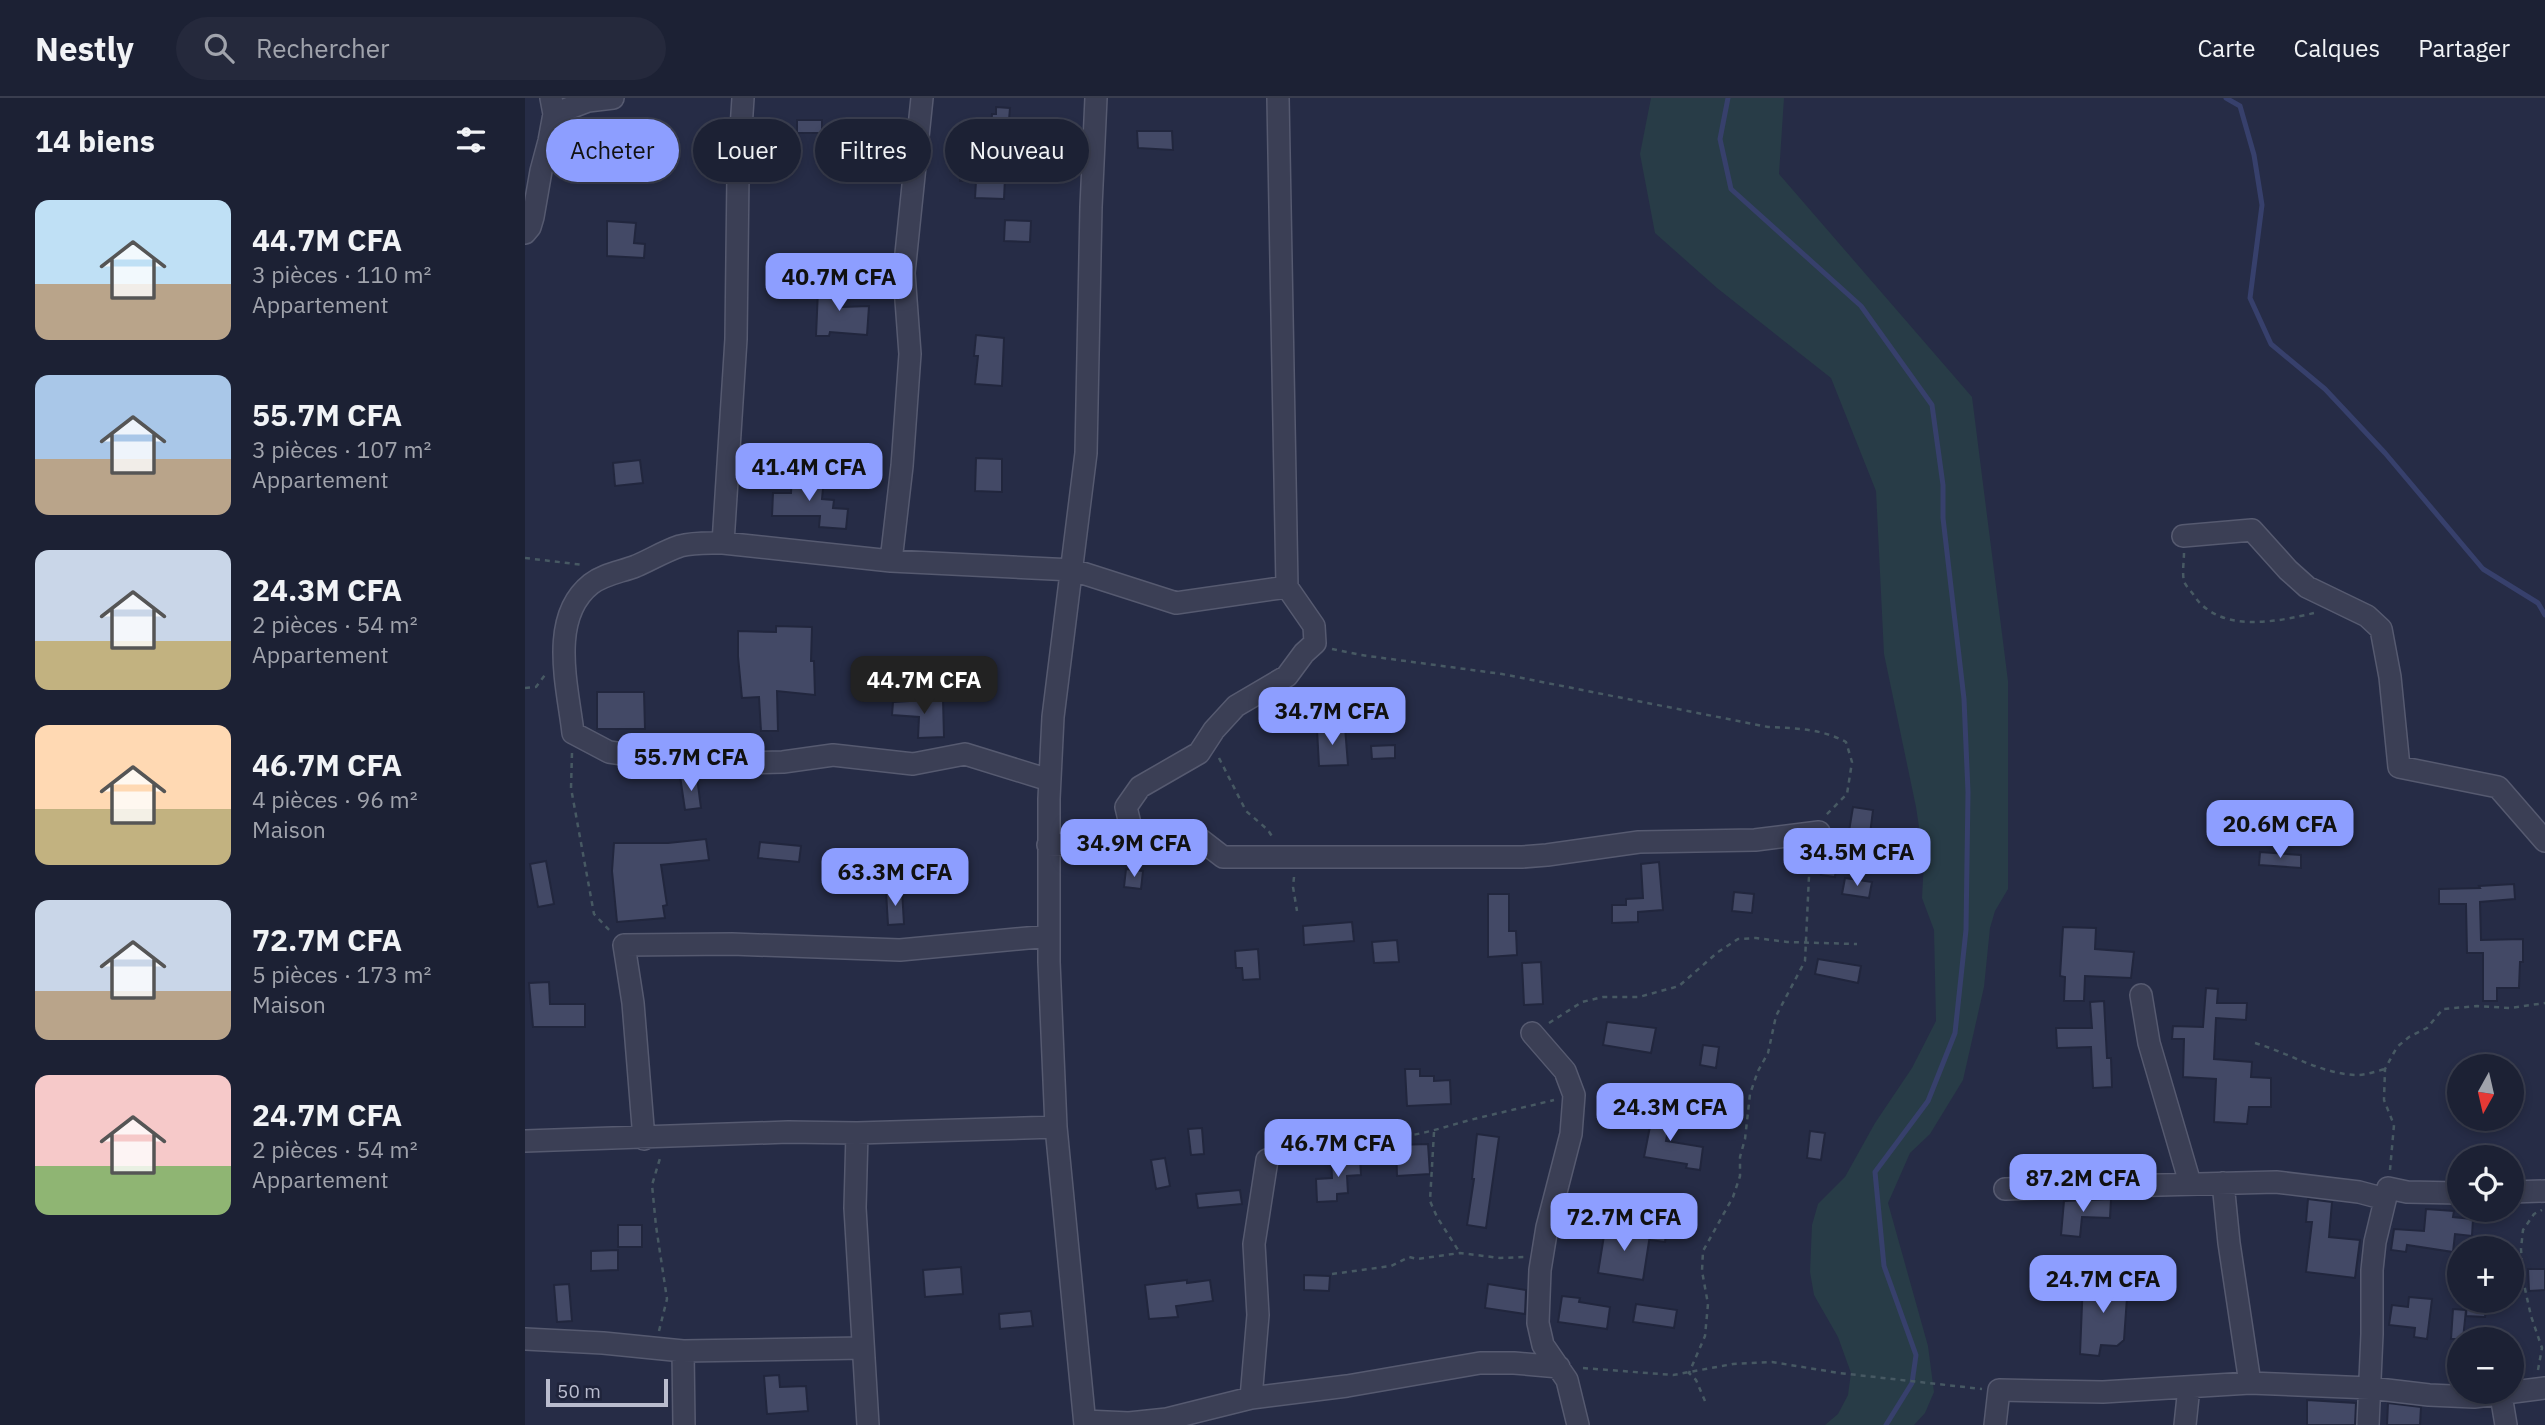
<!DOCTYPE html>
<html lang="fr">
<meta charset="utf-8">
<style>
:root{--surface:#1c2134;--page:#25293c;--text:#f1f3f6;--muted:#a0a3ac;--line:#3a3e4f;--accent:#8d9eff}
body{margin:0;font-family:"IBM Plex Sans",sans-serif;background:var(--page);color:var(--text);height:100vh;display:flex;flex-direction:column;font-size:26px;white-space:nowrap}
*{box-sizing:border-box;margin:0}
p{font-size:23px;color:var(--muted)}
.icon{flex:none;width:38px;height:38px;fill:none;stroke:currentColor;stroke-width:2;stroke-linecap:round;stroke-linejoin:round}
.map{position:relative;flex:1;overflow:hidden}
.sheet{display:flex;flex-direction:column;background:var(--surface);width:525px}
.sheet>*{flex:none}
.hud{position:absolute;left:21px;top:21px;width:665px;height:63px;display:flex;gap:14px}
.needle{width:46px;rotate:188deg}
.buttons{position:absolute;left:1922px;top:956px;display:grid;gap:14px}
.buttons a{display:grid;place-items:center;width:77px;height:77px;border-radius:50%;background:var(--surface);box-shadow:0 4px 10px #0003,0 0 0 2px var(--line);font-size:35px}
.scale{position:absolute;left:21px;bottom:18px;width:122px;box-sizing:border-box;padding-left:7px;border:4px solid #b9bcce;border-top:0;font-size:19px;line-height:24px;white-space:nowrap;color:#b9bcce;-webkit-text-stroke:5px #1f243b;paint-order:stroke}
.price{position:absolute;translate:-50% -60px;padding:0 16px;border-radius:14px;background:var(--accent);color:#111;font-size:23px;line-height:46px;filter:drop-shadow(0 2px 4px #0008)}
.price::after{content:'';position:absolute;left:50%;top:42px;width:21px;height:16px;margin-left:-10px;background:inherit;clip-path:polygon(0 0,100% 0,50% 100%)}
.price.current{background:#222;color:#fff}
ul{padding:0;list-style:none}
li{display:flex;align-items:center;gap:21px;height:175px;padding:0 35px}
li span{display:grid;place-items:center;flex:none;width:196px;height:140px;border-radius:14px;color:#555}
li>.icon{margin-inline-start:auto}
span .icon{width:84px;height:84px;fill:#fffc;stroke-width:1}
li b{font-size:30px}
h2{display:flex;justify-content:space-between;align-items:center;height:84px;padding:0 35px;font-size:30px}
.tag{padding:0 24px;border-radius:32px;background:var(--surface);box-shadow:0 4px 10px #0003,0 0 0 2px var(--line);font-size:24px;line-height:63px}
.tag.current{background:var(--accent);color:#111}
header{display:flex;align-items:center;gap:42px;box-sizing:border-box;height:98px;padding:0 35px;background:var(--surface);border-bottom:2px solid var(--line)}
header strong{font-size:33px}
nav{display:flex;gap:38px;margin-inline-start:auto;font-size:24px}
.search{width:490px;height:63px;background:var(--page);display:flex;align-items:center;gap:18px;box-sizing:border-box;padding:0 24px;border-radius:38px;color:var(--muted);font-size:26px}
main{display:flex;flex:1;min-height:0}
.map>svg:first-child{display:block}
.green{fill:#283c47}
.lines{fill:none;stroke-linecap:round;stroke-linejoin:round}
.stream{stroke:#37406c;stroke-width:5}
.building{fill:#434966;stroke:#21263d;stroke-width:2}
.minor-casing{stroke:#565a70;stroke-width:24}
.path{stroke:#475963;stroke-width:2.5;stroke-dasharray:5 5;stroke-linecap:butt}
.minor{stroke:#3b3f55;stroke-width:21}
</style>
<header>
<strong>Nestly</strong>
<div class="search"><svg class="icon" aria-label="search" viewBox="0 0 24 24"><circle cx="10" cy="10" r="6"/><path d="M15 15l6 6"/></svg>Rechercher</div>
<nav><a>Carte</a><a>Calques</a><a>Partager</a></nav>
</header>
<main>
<section class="sheet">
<h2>14 biens<svg class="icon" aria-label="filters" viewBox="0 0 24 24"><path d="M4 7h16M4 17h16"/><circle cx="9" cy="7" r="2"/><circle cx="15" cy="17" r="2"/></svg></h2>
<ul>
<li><span style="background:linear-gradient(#bfe0f5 60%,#b9a48a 0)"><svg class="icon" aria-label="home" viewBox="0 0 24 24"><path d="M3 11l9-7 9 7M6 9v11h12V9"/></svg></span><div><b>44.7M CFA</b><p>3 pièces · 110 m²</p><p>Appartement</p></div></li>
<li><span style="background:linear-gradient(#a9c7e8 60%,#b9a48a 0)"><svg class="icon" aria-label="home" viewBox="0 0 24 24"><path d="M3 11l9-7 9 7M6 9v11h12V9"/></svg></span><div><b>55.7M CFA</b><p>3 pièces · 107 m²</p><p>Appartement</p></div></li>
<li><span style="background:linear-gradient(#c9d6e8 65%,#c2b280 0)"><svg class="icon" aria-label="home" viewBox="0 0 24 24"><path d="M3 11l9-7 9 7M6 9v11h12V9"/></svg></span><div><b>24.3M CFA</b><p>2 pièces · 54 m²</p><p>Appartement</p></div></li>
<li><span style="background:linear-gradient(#ffd9b3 60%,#c2b280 0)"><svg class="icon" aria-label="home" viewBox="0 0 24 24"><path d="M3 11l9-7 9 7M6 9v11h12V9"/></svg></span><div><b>46.7M CFA</b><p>4 pièces · 96 m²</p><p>Maison</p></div></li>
<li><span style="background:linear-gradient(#c9d6e8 65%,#b9a48a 0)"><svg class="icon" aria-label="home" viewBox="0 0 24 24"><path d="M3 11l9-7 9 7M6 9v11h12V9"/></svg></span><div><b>72.7M CFA</b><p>5 pièces · 173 m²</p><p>Maison</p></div></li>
<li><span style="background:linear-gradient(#f6c9c9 65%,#8fb573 0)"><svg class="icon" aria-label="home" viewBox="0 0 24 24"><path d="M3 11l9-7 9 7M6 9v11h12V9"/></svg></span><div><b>24.7M CFA</b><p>2 pièces · 54 m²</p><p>Appartement</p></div></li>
</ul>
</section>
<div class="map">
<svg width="2020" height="1327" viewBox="0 0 2020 1327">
<rect width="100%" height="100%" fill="#262c46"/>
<path class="green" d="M1126 0H1259L1254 76 1447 299 1483 583V791L1470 813 1465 830 1459 889 1438 982 1405 1036 1385 1055 1363 1105 1403 1248 1409 1294 1400 1315 1389 1327H1300L1313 1316 1323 1297 1326 1275 1313 1239 1289 1197 1285 1174 1287 1127 1293 1106 1320 1079 1350 1025 1387 970 1411 923 1409 832 1397 800 1399 762 1391 709 1359 556 1351 393 1306 280 1192 190 1130 135 1115 56Z"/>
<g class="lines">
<path class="stream" d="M1203 0 1195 41 1206 91 1336 208 1407 307 1418 387V420L1439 601 1443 694 1441 832 1430 935 1403 1003 1350 1074 1359 1168 1391 1257 1387 1285 1361 1327
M1701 0 1715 8 1729 57 1737 107 1725 200 1746 246 1800 291 1860 355 1958 471 2013 505 2020 517"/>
</g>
<path class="building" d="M471 9 485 10 483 34 466 33 467 16H471Z
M272 22H297V35H272Z
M440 32 471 34 472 80H480L479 101 450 100 451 83H435V37H439Z
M612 33H647L648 52 613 50Z
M480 122 506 123 505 144 479 143Z
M82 123 111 125 109 145 120 146 119 160 82 158Z
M300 181H317V209L344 208 342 237 305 234 304 238H291L293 192H300Z
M451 237 479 240 477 288 450 286 453 258H449Z
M301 350 333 353 330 375 299 372Z
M451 360 477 361V394L450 393Z
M115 362 118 385 90 388 88 365Z
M267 378 299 380 297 401 309 402 308 410 323 411 321 431 294 429 295 418H247L248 395H266Z
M251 528 287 529 286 563H289L290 597 252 593 253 633H236L234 599 217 600 213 558V533L251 534Z
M342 562 365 563 366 577 342 574Z
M72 594H119L120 631H72Z
M418 601 419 639 393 640 394 619 367 617 368 604Z
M820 629 823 667 794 668 792 631Z
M870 647V660L847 661 846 648Z
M155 678 172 679 176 710 160 712Z
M1328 709 1348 712 1345 736 1324 733Z
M181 741 184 762 136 767 142 807 138 808 140 820 92 824 87 773 89 745H143Z
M235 744 276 748 274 764 233 760Z
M1300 751 1313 753 1310 779 1296 777Z
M1735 754 1776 757V770L1734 767Z
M21 763 29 806 13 809 5 766Z
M1134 764 1138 812 1113 814V824L1087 825V807H1101V801L1118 800 1116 766Z
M601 771 618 773 616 791 599 789Z
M1320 780 1347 784 1344 800 1317 796Z
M1989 786 1990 801 1955 804 1956 842 1998 841V864H1995L1994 890H1972V903H1958V855H1942L1941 806H1914V791L1955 790 1954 788Z
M377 792 379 826 363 827 361 793Z
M1209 794 1229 796 1227 815 1207 813Z
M963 796H984V833H991L992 857 963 859Z
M827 824 829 843 779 847 778 828Z
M1538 829 1571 830 1570 851 1609 854 1606 880 1560 878 1559 903H1539L1540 879 1535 878Z
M872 842 874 864 849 865 847 844Z
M733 851 735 881 718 882 717 870H711L710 853Z
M1293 861 1336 868 1333 885 1290 876Z
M1016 864 1018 906 999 907 997 865Z
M24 884 25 906H60V929H8L4 885Z
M1681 890 1693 891 1692 905H1722L1721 922 1691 920 1689 961 1727 964 1726 979 1746 980V1009H1724L1722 1026 1689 1024 1691 981 1658 979 1659 941H1647L1648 928 1678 929Z
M1579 903 1582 960H1586L1587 989 1568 990 1566 949 1532 950 1531 930H1567L1565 904Z
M1082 924 1131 930 1126 955 1078 947Z
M1178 947 1194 949 1191 970 1175 967Z
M880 971H895V978H909V983L925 982 926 1006 882 1008Z
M1129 1008 1147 1011 1141 1043 1178 1049 1175 1072 1161 1070 1162 1066 1119 1059Z
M677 1030 679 1056 666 1057 663 1031Z
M1285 1033 1300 1035 1296 1062 1282 1060Z
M952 1036 974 1039 961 1130 942 1127 949 1081H947Z
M903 1046 905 1076 872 1078 871 1047Z
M835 1059 836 1077 822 1078 823 1095 812 1096V1103L792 1104 791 1081 807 1080 806 1060Z
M640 1060 645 1088 631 1091 626 1062Z
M715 1092 717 1106 673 1110 671 1096Z
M1586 1101 1585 1120 1557 1119 1555 1139 1536 1137 1539 1103Z
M1783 1101 1807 1104 1804 1139 1835 1142 1830 1180 1781 1174 1787 1124H1781Z
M1130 1108 1145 1111 1140 1144 1125 1142Z
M1901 1111 1929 1113 1928 1119 1948 1121 1947 1138 1930 1136 1928 1154 1882 1147 1881 1154 1866 1152 1869 1131 1899 1133Z
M1081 1125 1095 1127 1094 1132 1125 1137 1118 1182 1073 1175Z
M93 1127H117V1149H93Z
M93 1152V1172L66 1173V1153Z
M436 1169 438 1196 400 1199 398 1172Z
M2003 1171H2020V1192L2004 1193Z
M779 1177 805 1178 804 1193 779 1192Z
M662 1182V1185L685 1182 688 1203 651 1208 653 1219 624 1221 620 1187Z
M1558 1182 1603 1185 1599 1242 1592 1248 1576 1247 1574 1258 1555 1256Z
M44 1186 47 1223 32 1224 29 1187Z
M963 1186 1001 1192 1000 1216 960 1210Z
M1037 1198 1055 1200 1054 1204 1085 1209 1082 1231 1033 1224Z
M1884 1199 1907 1201 1902 1241 1889 1239 1890 1230 1864 1227 1867 1207 1883 1209Z
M1942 1202H1962L1960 1219 1941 1218Z
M1111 1206 1152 1212 1149 1230 1108 1224Z
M1928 1211 1941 1212 1938 1241H1926Z
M506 1213 508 1228 475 1231 474 1216Z
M254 1277 255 1289 281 1288 283 1313 242 1316 239 1278Z
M1782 1302 1831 1305 1830 1327H1782Z
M1863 1305 1896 1309 1895 1327H1862Z"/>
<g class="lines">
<defs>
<path id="minor" d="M218 0 213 77 211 241 198 445C184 445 169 444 155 448 140 453 125 462 111 468 96 474 79 476 66 486 23 520 43 590 48 635L84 654 167 666 258 664 308 657 388 666 440 656 524 682
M29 16 63 3 88 0
M0 135 5 129 8 119 16 73 24 43 29 16 26 0
M1658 438 1727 432 1763 472 1782 489 1842 518 1856 531 1865 579 1874 669 1973 689 2020 743
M198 445 366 463 548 472 651 505 762 489
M366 463 377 368 385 256 379 175 397 0
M609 743 601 709 615 689 674 655 689 632 711 608 762 578 779 555 790 545 789 528 762 489 753 0
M523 747 676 742 698 759H997L1022 757 1114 744 1230 742 1294 734
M1616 897 1624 945 1665 1085
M1007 935 1040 973 1049 997 1046 1036 1022 1129 1015 1172 1013 1225 1018 1247 1042 1282 1053 1327
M332 1035 330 1110 343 1327
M119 1041 108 905 99 847 207 846 375 852 524 838
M0 1043 263 1034 332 1035 531 1029
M1698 1085 1704 1145 1725 1285
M1480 1091 1751 1084 1834 1094 1860 1101
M1986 1094 2020 1093
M0 1241 78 1245 158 1253 338 1250
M158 1253 159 1327
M1976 1297 1981 1327
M726 1300 733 1217 729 1146 742 1062
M560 1323 604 1325 642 1321 726 1300 822 1288 955 1265H989L1034 1269
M560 1327 531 1029 524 864V701L528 619 561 355 566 109 571 0
M1470 1327 1474 1292 1578 1294 1725 1285 1845 1290 1904 1297 1949 1299 2020 1290
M1660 1327 1664 1289
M1843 1327 1847 1236V1172L1850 1144 1863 1090 1882 1094 1934 1095"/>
</defs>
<use href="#minor" class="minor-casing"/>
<path class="path" d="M1659 455C1659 463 1657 475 1659 483 1660 487 1665 492 1668 496 1693 536 1751 524 1789 515
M0 460 59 467
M807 551 836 557 977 576 1243 629C1271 630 1297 631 1321 644L1327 664 1322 696 1300 718
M0 590 11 589 20 577
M47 655 46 690 69 816 87 835
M694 660 721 713 743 732 748 740
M769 779 768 789 772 813
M1024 925 1057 904 1078 899H1114L1154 888 1193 854 1213 841 1231 840 1262 844 1332 846
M1730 945C1764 955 1796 976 1832 977 1841 977 1852 973 1860 971
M909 1034 905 1103 912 1119 935 1155
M752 1048C781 1029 813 1038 846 1040 882 1042 912 1031 945 1022 973 1015 1001 1009 1029 1002
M1865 1072 1869 1027 1859 1002 1860 971 1872 949 1884 939 1902 930 1918 911 1952 908 1985 910 2020 905
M807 1176 866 1168 884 1159 892 1161 935 1155 975 1160 999 1159
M134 1233 142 1201 131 1128 127 1087 136 1057
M1058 1270 1148 1277 1208 1266 1247 1264 1314 1275 1457 1291
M2013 1272 2017 1250 2006 1218 1998 1182 1996 1151 1998 1132 2009 1116 2017 1112
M1180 1303 1171 1282 1164 1275 1180 1238 1183 1206 1177 1173 1178 1153 1208 1099 1215 1078V1059L1220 1041 1225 996 1233 973 1243 955 1251 918 1280 863 1284 778 1289 754"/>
<use href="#minor" class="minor"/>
</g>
</svg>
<div class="buttons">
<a><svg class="needle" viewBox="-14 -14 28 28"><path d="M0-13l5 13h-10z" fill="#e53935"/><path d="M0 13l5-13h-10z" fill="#a0a3ac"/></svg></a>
<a><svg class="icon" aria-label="locate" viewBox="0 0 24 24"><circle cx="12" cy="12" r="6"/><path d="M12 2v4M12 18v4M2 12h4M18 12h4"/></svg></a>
<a>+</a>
<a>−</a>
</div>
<div class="scale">50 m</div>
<b class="price" style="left:314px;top:215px">40.7M CFA</b>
<b class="price" style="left:284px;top:405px">41.4M CFA</b>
<b class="price current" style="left:399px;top:618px">44.7M CFA</b>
<b class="price" style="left:807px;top:649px">34.7M CFA</b>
<b class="price" style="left:166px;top:695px">55.7M CFA</b>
<b class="price" style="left:1755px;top:762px">20.6M CFA</b>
<b class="price" style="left:609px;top:781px">34.9M CFA</b>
<b class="price" style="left:1332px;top:790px">34.5M CFA</b>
<b class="price" style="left:370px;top:810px">63.3M CFA</b>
<b class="price" style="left:1145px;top:1045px">24.3M CFA</b>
<b class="price" style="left:813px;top:1081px">46.7M CFA</b>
<b class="price" style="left:1558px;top:1116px">87.2M CFA</b>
<b class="price" style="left:1099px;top:1155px">72.7M CFA</b>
<b class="price" style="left:1578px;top:1217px">24.7M CFA</b>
<div class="hud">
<a class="tag current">Acheter</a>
<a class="tag">Louer</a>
<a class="tag">Filtres</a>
<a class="tag">Nouveau</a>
</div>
</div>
</main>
